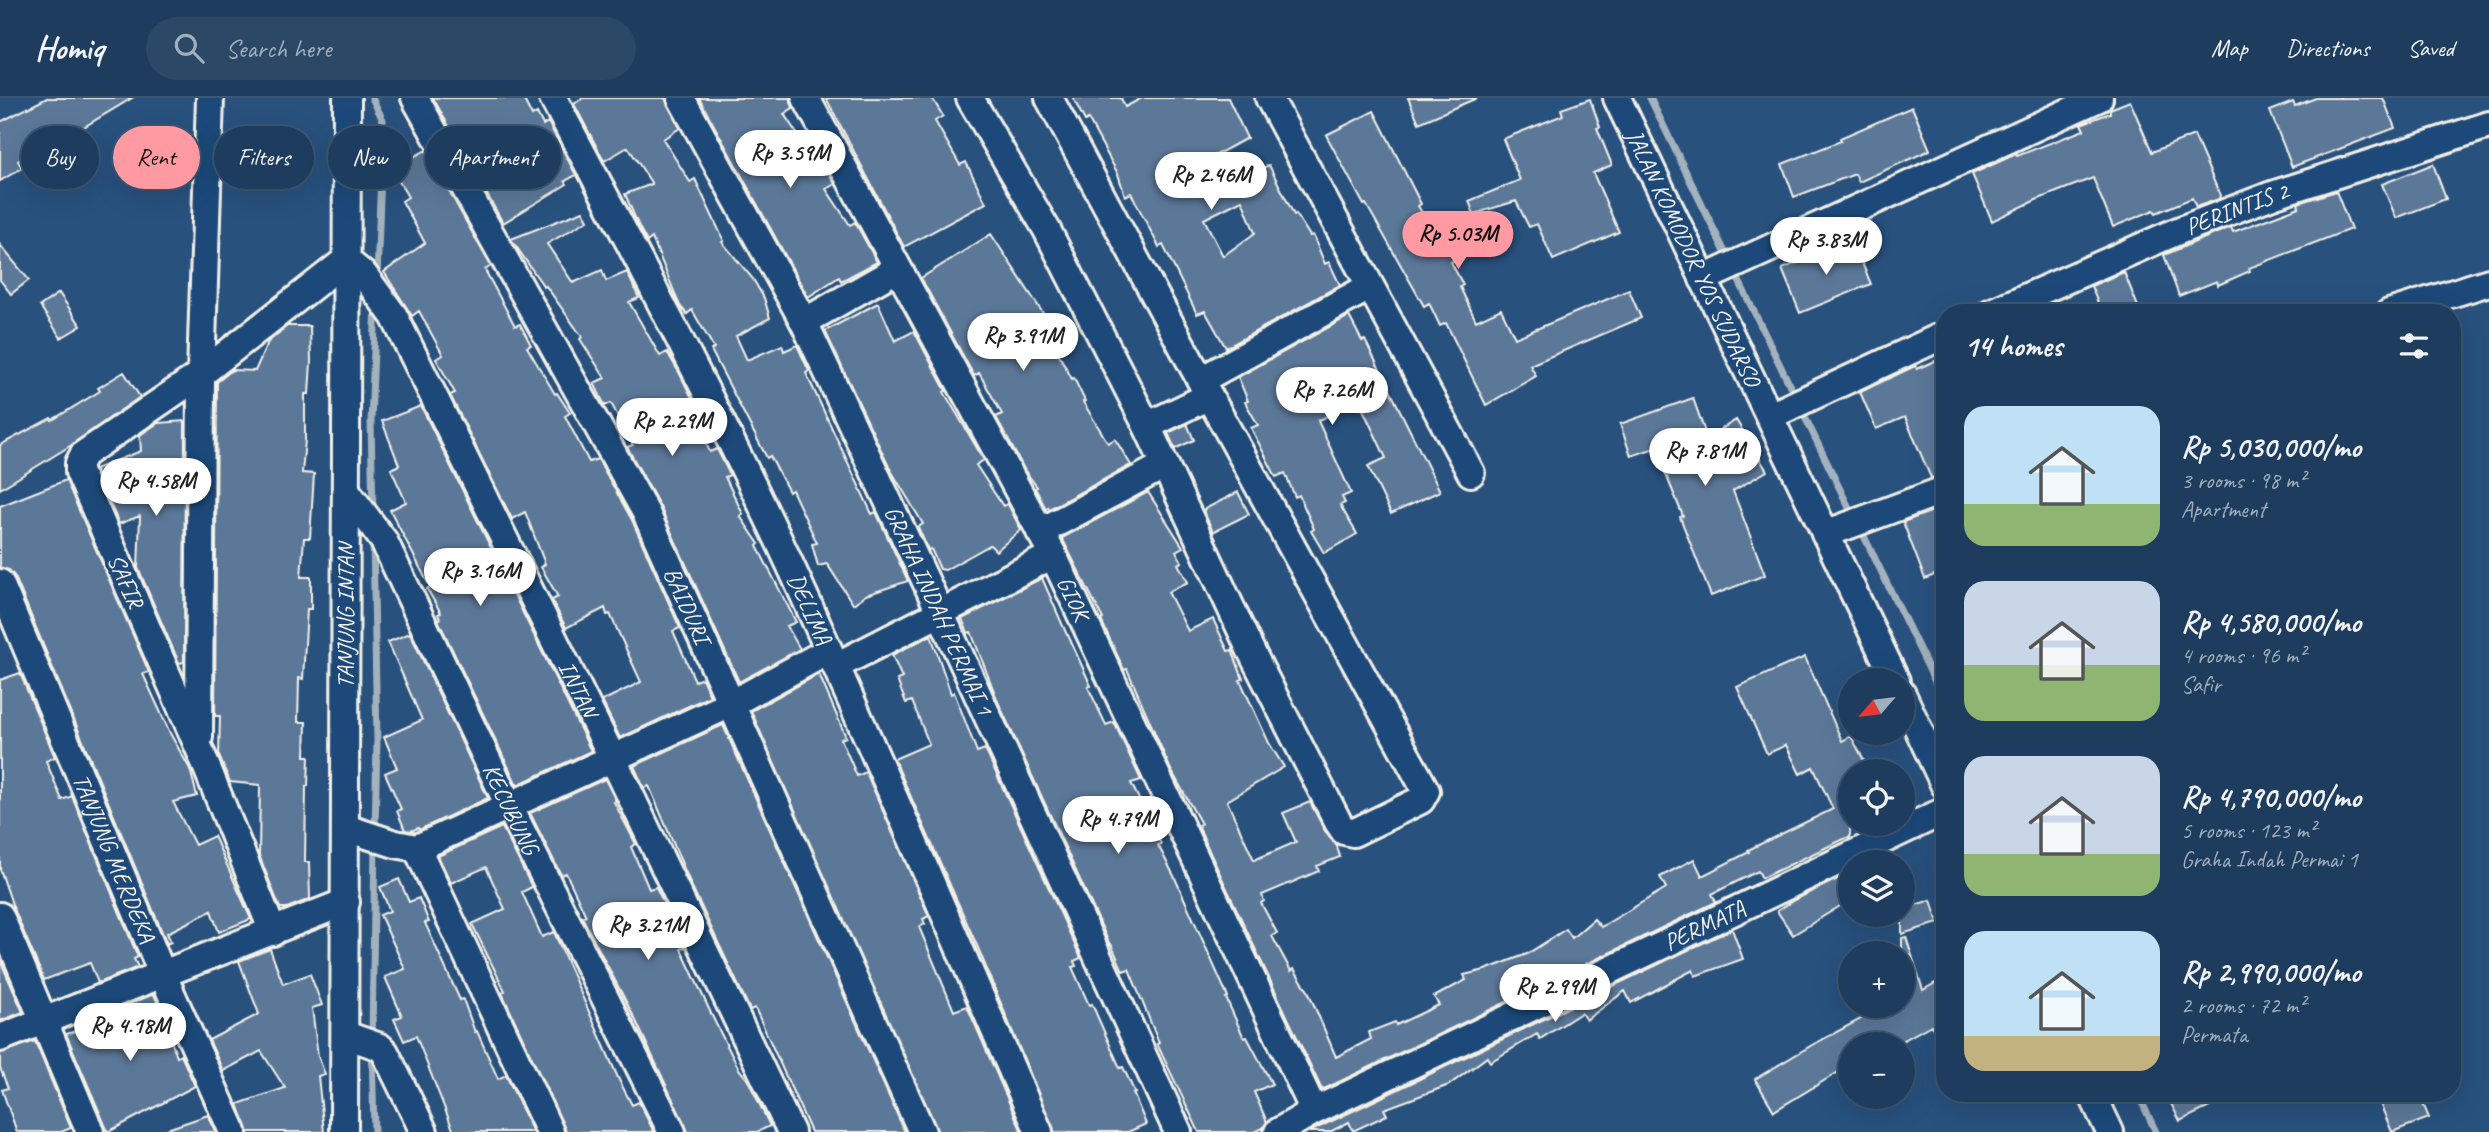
<!DOCTYPE html>
<meta charset="utf-8">
<style>
:root{--surface:#1e3d5e;--page:#2b4867;--text:#f1f3f6;--muted:#a1aebc;--line:#3c5673;--accent:#ff9aa2}
body{margin:0;font-family:Caveat,sans-serif;background:var(--page);color:var(--text);height:100vh;display:flex;flex-direction:column;font-size:26px;white-space:nowrap}
*{box-sizing:border-box;margin:0}
p{font-size:23px;color:var(--muted)}
.icon{flex:none;width:38px;height:38px;fill:none;stroke:currentColor;stroke-width:2;stroke-linecap:round;stroke-linejoin:round}
.map{position:relative;flex:1;overflow:hidden}
.drawer{position:absolute;left:1936px;top:206px;width:525px;height:798px;display:flex;flex-direction:column;background:var(--surface);border-radius:28px;box-shadow:0 7px 28px #0002,0 0 0 2px var(--line)}
.drawer>*{flex:none}
.top-card{position:absolute;left:21px;top:28px;width:665px;height:63px;display:flex;gap:14px}
.needle{width:46px;rotate:242deg}
.fabs{position:absolute;left:1838px;top:570px;display:grid;gap:14px}
.fabs a{display:grid;place-items:center;width:77px;height:77px;border-radius:50%;background:var(--surface);box-shadow:0 7px 28px #0002,0 0 0 2px var(--line);font-size:35px}
.price{position:absolute;translate:-50% -60px;padding:0 16px;border-radius:24px;background:#fff;color:#222;font-size:23px;line-height:46px;filter:drop-shadow(0 2px 4px #0008)}
.price::after{content:'';position:absolute;left:50%;top:42px;width:21px;height:16px;margin-left:-10px;background:inherit;clip-path:polygon(0 0,100% 0,50% 100%)}
.price.current{background:var(--accent);color:#111}
ul{padding:0;list-style:none}
li{display:flex;align-items:center;gap:21px;height:175px;padding:0 28px}
li span{display:grid;place-items:center;flex:none;width:196px;height:140px;border-radius:21px;color:#555}
li>.icon{margin-inline-start:auto}
span .icon{width:84px;height:84px;fill:#fffc;stroke-width:1}
li b{font-size:30px}
h2{display:flex;justify-content:space-between;align-items:center;height:84px;padding:0 28px;font-size:30px}
.chip{padding:0 24px;border-radius:32px;background:var(--surface);box-shadow:0 7px 28px #0002,0 0 0 2px var(--line);font-size:24px;line-height:63px}
.chip.current{background:var(--accent);color:#111}
header{display:flex;align-items:center;gap:42px;box-sizing:border-box;height:98px;padding:0 35px;background:var(--surface);border-bottom:2px solid var(--line)}
header strong{font-size:33px}
nav{display:flex;gap:38px;margin-inline-start:auto;font-size:24px}
.search{width:490px;height:63px;background:var(--page);display:flex;align-items:center;gap:18px;box-sizing:border-box;padding:0 24px;border-radius:38px;color:var(--muted);font-size:26px}
.map>svg:first-child{display:block}
.lines{fill:none;stroke-linecap:round;stroke-linejoin:round}
.stream{stroke:#a4b2be;stroke-width:7}
.building{fill:#5b7899;stroke:#f4f1e8;stroke-width:2;fill-rule:evenodd}
.minor-casing{stroke:#f4f1e8;stroke-width:32}
.minor{stroke:#1f4a7a;stroke-width:26}
.labels{text-anchor:middle;stroke-width:7;stroke-linejoin:round;paint-order:stroke}
.street-label{font-size:24px;fill:#f4f1e8;stroke:#1f4a7a}
</style>
<header>
<strong>Homiq</strong>
<div class="search"><svg class="icon" aria-label="search" viewBox="0 0 24 24"><circle cx="10" cy="10" r="6"/><path d="M15 15l6 6"/></svg>Search here</div>
<nav><a>Map</a><a>Directions</a><a>Saved</a></nav>
</header>
<div class="map">
<svg width="2489" height="1034" viewBox="0 0 2489 1034">
<rect width="100%" height="100%" fill="#28517e"/>
<filter id="ink" filterUnits="userSpaceOnUse"><feTurbulence type="fractalNoise" baseFrequency=".0143" numOctaves="2"/><feDisplacementMap in="SourceGraphic" scale="14" xChannelSelector="R" yChannelSelector="G"/><feConvolveMatrix kernelMatrix="1 2 1 2 8 2 1 2 1" color-interpolation-filters="sRGB"/></filter>
<g filter="url(#ink)">
<g class="lines">
<path class="stream" d="M372 0 383 22 377 180
M1650 0 1796 300
M1801 311 1854 420
M373 414 371 324 376 205
M1860 430 1944 602
M373 443 377 642 375 732
M372 939 375 744
M372 951 374 1034
M2138 996 2156 1034"/>
</g>
<path class="building" d="M47 0H132L67 39 18 63 22 70 0 83V24Z
M433 0H523L532 18 537 15 543 27 548 24 576 77 565 83 567 86 503 125Z
M583 0H665L680 30 663 41 690 84 695 81 724 143 722 144 753 181 764 200 770 220 736 238 747 262 782 247 784 253 797 247 809 273 806 275 872 416 876 414 908 483 866 497 853 506 827 466 818 468 812 446 817 445 792 392 789 394 770 358 767 360 711 252 714 250 692 212 687 216 680 208 652 140 647 144 639 129 625 96 652 86 628 49 604 63 574 6Z
M699 0H790L793 10 784 16 811 57 817 53 835 86 826 91 850 127 855 124 877 164 841 183 839 179 808 199Z
M826 0H932L943 18 935 23 960 67 966 64 986 105 904 149Z
M1073 0H1121L1125 9 1142 0H1228L1247 40 1196 68 1211 95 1269 67 1294 117 1296 116 1310 138 1313 137 1325 166 1329 164 1340 187 1226 250 1205 213 1197 216 1163 147 1159 149 1131 95 1125 98 1118 76 1088 21 1085 23ZM1242 102 1255 135 1223 158 1204 121Z
M1408 0H1477L1419 25Z
M2316 0H2383L2395 30 2292 69 2270 13 2293 4 2295 8Z
M1590 1 1600 29 1597 30 1612 67 1593 75 1619 134 1553 162 1537 126 1529 129 1516 103 1474 116 1469 103 1520 82 1503 41 1563 17 1561 11Z
M2130 3 2152 54 2194 37 2220 97 2219 101 2196 109 2192 100 2156 115 2154 112 2113 129 2093 80 2036 102 1992 123 1972 76 2016 56 2017 58 2084 32 2081 26 2110 15V11Z
M1912 9 1930 52 1859 84 1855 76 1794 99 1782 66 1841 43 1840 40Z
M1374 13 1421 106 1418 108 1438 141 1459 131 1471 154 1451 164 1463 187 1460 189 1476 223 1501 211 1515 240 1629 192 1641 220 1530 267 1536 278 1486 307 1446 225 1440 228 1429 205 1424 208 1366 106 1364 107 1326 37Z
M426 52 491 168 485 172 515 228 520 226 531 247 527 249 555 296 557 295 570 315 565 318 589 364 598 361 632 422 680 530 673 533 695 583 702 580 710 598 620 640 602 603 641 584 610 516 607 517 605 510 566 530 552 502 558 499 541 469 545 466 525 414 512 421 450 297 455 295 436 261 443 257 419 213 412 218 384 174 425 145 402 103 408 99 392 71Z
M2433 66 2446 101 2396 120 2382 86Z
M2336 93 2351 131 2249 170 2250 173 2218 187 2217 183 2179 198 2164 157 2231 129 2233 134 2299 109 2298 105Z
M583 113 588 122 547 146 573 185 602 172 606 183 627 174 639 200 629 204 660 258 667 254 680 276 695 306 689 309 710 354 717 351 730 377 725 379 743 416 740 418 759 446 757 448 796 524 787 528 800 551 739 584 660 409 627 349 633 347 611 305 605 308 594 285 605 280 580 241 582 239 546 188 544 189 511 141Z
M991 136 1052 229 1046 233 1072 281 1074 280 1085 303 1083 304 1108 345 1115 341 1131 367 1049 411 1048 409 1046 411 1035 390 1037 389 1025 373 996 319 1002 316 979 275 974 278 921 180Z
M1852 142 1871 186 1800 215 1782 171Z
M0 147 29 182 11 196 0 182Z
M2124 174 2139 211 2128 215H2102L2091 188Z
M59 195 81 228 61 240 40 208Z
M878 205 895 243 914 233 946 293 944 294 984 362 976 367 1003 408 1008 406 1021 432 996 453 990 447 945 472 940 471 931 451 928 452 918 429 923 426 889 369 825 233Z
M1349 218 1362 243 1365 242 1440 393 1391 416 1368 368 1386 360 1358 301 1318 323 1351 395 1342 399 1345 405 1340 407 1357 436 1324 455 1311 433 1314 431 1299 397 1295 399 1285 375 1276 379 1251 330 1258 327 1245 304 1248 303 1238 279Z
M287 228H310L311 264 309 296H305V342L302 375 314 376 310 440H304L301 479H311V511H307L303 581 299 580 298 624H306L305 658H309L308 688H306L305 764H309L310 801 287 810H280L259 757 260 687 230 684 219 658 220 618H215L217 284 232 272 255 273 268 244Z
M1944 259V377L1931 380 1905 319 1876 331 1860 294 1915 268 1917 271Z
M124 274 140 299 70 348 0 391V347L51 320 52 322 100 293 98 290Z
M1693 300 1707 340 1736 322 1767 373 1733 393 1765 477 1711 498 1680 419 1683 418 1655 350 1631 358 1620 326Z
M421 308 591 653 517 687 438 522 440 521 438 516 441 515 427 491 430 489 390 412 406 404 391 371 399 367 382 323Z
M185 323 184 564 179 565 138 470 140 418 119 426 95 371 141 353 140 337 158 325Z
M1187 326 1194 342 1175 351 1168 335Z
M66 382 149 574 143 576 171 637 190 671 197 698 173 704 195 747 214 738 251 821 219 834 211 813 167 835 171 844 167 846 15 479 9 472 0 470V408Z
M1148 394 1183 449 1176 453 1182 464 1178 466 1188 484 1168 494 1188 533 1213 521 1228 553 1232 552 1243 581 1240 582 1269 645 1284 669 1227 703 1254 762 1296 744 1283 715 1310 704 1325 733 1336 745 1340 759 1317 768 1319 773 1262 797 1264 803 1261 805 1277 835 1272 838 1291 873 1294 871 1308 893 1336 959 1371 941 1369 934 1395 924 1396 927 1439 907 1434 899 1466 882 1464 877 1485 872 1527 856 1566 831 1572 840 1594 821 1601 829 1666 790 1660 779 1694 761 1702 778 1749 754 1748 752 1833 711 1813 669 1800 676 1786 647 1767 656 1737 589 1805 559 1842 643 1851 638 1870 674H1850V740H1846L1762 780 1758 773 1712 796 1716 804 1322 992 1211 757 1198 727 1201 726 1170 670 1127 571 1124 572 1101 522 1103 521 1062 440Z
M1238 394 1249 416 1213 434 1203 412Z
M1944 409V473L1925 481 1903 424Z
M1042 480 1067 537H1068L1091 588 1088 589 1106 627 1114 624 1141 682 1131 685 1161 746 1158 747 1175 780 1228 899 1226 900 1244 940 1247 939 1272 986 1254 994 1267 1024 1263 1030 1255 1034H1199L1157 946 1159 945 1129 871 1123 873 1111 846 1110 847 999 606 971 534 968 535 962 521Z
M410 535 488 700 419 732 418 730 411 733 405 732 397 713 401 711 385 675 397 670 384 639 422 622 388 544Z
M931 537 951 596 954 594 977 654 985 651 1081 860 1074 863 1076 868 1072 869 1089 907 1092 906 1120 970 1123 969 1135 995H1133L1146 1026 1128 1034H1054L978 850 894 661 929 646 912 603 906 605 897 582 902 580 892 557Z
M20 575 55 659 46 663 62 702 72 698 138 859 134 861 138 869 98 885 90 865 44 882 13 809 0 771V582Z
M819 576 846 639 841 641 857 678 866 674 929 818 923 821 925 826 919 829 954 913 967 908 1022 1034H937L751 613Z
M723 627 905 1034H811L755 910 750 912 691 787 649 688 644 690 634 668Z
M605 681 616 703 614 704 636 746 631 749 649 791 656 789 685 849 681 851 716 926 739 971 748 982 770 1028 757 1034H688L635 921 582 819 586 818 566 775 561 777 530 715Z
M502 729 532 789 522 794 542 839 554 834 619 982 632 1007 639 1004 654 1034H566L502 895 505 893 472 826 505 811 486 769 451 785 438 758Z
M1850 775V802L1793 837 1777 813 1794 802Z
M399 781 409 804 419 800 429 824 425 825 460 902 463 901 475 934 477 933 498 981 506 977 533 1034H454L416 938 404 943 394 921 402 918 385 879 405 871 380 817 390 813 380 789Z
M1931 802 1938 825 1902 836V811Z
M1732 831 1743 861 1695 878 1693 872 1631 905 1625 893 1586 922 1581 915 1540 941 1537 936 1490 964 1487 959 1449 987 1384 1011 1387 1017 1353 1033 1349 1024 1330 1034H1309Z
M1906 839 1923 892 1944 880V950L1931 927 1895 947H1850V967L1774 1013 1755 981 1812 947 1885 908H1902V840Z
M270 851 283 886 310 876 322 907 312 910 318 958 325 976 318 978 324 1034H248L238 1006 285 990 261 953 223 973 209 942 259 916 239 863Z
M0 862 23 914 0 923Z
M154 896 177 959 181 957 195 988 108 1034 66 936 113 921 110 914Z
M35 943 71 1030 61 1034H17L2 992 8 990 0 970V955Z
M2166 996H2237L2180 1023Z
M2376 996H2419L2429 1020 2392 1034Z
M208 1017 216 1034H167V1031Z"/>
<g class="lines">
<defs>
<g id="minor">
<path id="s1" d="M415 0 646 415 922 1034"/>
<path id="s2" d="M553 0C631 147 709 294 780 445 870 639 953 837 1039 1034"/>
<path id="s3" d="M681 0 804 224 928 488 1178 1034"/>
<path id="s4" d="M806 0 1053 457 1314 1013"/>
<path d="M970 0 1047 132 1147 328 1250 551 1338 724 1344 733 1353 735 1421 702 1426 693 1209 298 1049 0"/>
<path d="M1269 0 1471 375"/>
<path id="s5" d="M1617 0 1896 583"/>
<path d="M1703 181 2099 0"/>
<path id="s6" d="M1990 215 2178 133 2272 97 2489 27"/>
<path d="M2389 215 2489 184"/>
<path d="M804 224 897 171"/>
<path d="M1201 282 1369 189"/>
<path d="M1770 318 1944 237"/>
<path d="M1147 328 1209 298"/>
<path id="s7" d="M346 392 384 443 509 708 672 1034"/>
<path d="M1040 434 1165 367"/>
<path d="M1825 436 1944 392"/>
<path id="s8" d="M0 485 162 875 233 1034"/>
<path d="M836 568 1053 457"/>
<path d="M1902 596 1944 686"/>
<path d="M199 639 201 276 210 0"/>
<path d="M346 730 395 746 417 750 731 606 828 553"/>
<path d="M417 750 550 1034"/>
<path d="M0 818 90 1034"/>
<path id="s9" d="M273 834 199 650 79 374V365L84 356 201 276 346 162 364 177 394 218 613 661 791 1034"/>
<path d="M346 937 380 949 385 954 424 1034"/>
<path d="M0 940 346 804"/>
<path d="M2092 996 2110 1034"/>
<path id="s10" d="M344 1034 347 0"/>
<path id="s11" d="M1278 1034 1314 1013 1944 713"/>
</g>
</defs>
<use href="#minor" class="minor-casing"/>
<use href="#minor" class="minor"/>
</g>
</g>
<g class="labels">
<g class="street-label">
<text dy="8" stroke="none"><textPath href="#s6" startOffset="268">PERINTIS 2</textPath></text>
<text dy="8" stroke="none"><textPath href="#s5" startOffset="177">JALAN KOMODOR YOS SUDARSO</textPath></text>
<text transform="translate(126 483) rotate(66)" y="8">SAFIR</text>
<text dy="8" stroke="none"><textPath href="#s4" startOffset="567">GIOK</textPath></text>
<text dy="8" stroke="none"><textPath href="#s1" startOffset="576">BAIDURI</textPath></text>
<text dy="8" stroke="none"><textPath href="#s2" startOffset="572">DELIMA</textPath></text>
<text dy="8" stroke="none"><textPath href="#s3" startOffset="574">GRAHA INDAH PERMAI 1</textPath></text>
<text dy="8" stroke="none"><textPath href="#s10" startOffset="516">TANJUNG INTAN</textPath></text>
<text dy="8" stroke="none"><textPath href="#s9" startOffset="1335">INTAN</textPath></text>
<text dy="8" stroke="none"><textPath href="#s7" startOffset="360">KECUBUNG</textPath></text>
<text dy="8" stroke="none"><textPath href="#s8" startOffset="298">TANJUNG MERDEKA</textPath></text>
<text dy="8" stroke="none"><textPath href="#s11" startOffset="474">PERMATA</textPath></text>
</g>
</g>
</svg>
<div class="fabs">
<a><svg class="needle" viewBox="-14 -14 28 28"><path d="M0-13l5 13h-10z" fill="#e53935"/><path d="M0 13l5-13h-10z" fill="#a1aebc"/></svg></a>
<a><svg class="icon" aria-label="locate" viewBox="0 0 24 24"><circle cx="12" cy="12" r="6"/><path d="M12 2v4M12 18v4M2 12h4M18 12h4"/></svg></a>
<a><svg class="icon" aria-label="layers" viewBox="0 0 24 24"><path d="M12 4l9 5-9 5-9-5zM3 14l9 5 9-5"/></svg></a>
<a>+</a>
<a>−</a>
</div>
<b class="price" style="left:790px;top:92px">Rp 3.59M</b>
<b class="price" style="left:1211px;top:114px">Rp 2.46M</b>
<b class="price current" style="left:1458px;top:173px">Rp 5.03M</b>
<b class="price" style="left:1826px;top:179px">Rp 3.83M</b>
<b class="price" style="left:1023px;top:275px">Rp 3.91M</b>
<b class="price" style="left:1332px;top:329px">Rp 7.26M</b>
<b class="price" style="left:672px;top:360px">Rp 2.29M</b>
<b class="price" style="left:1705px;top:390px">Rp 7.81M</b>
<b class="price" style="left:156px;top:420px">Rp 4.58M</b>
<b class="price" style="left:480px;top:510px">Rp 3.16M</b>
<b class="price" style="left:1118px;top:758px">Rp 4.79M</b>
<b class="price" style="left:648px;top:864px">Rp 3.21M</b>
<b class="price" style="left:1555px;top:926px">Rp 2.99M</b>
<b class="price" style="left:130px;top:965px">Rp 4.18M</b>
<div class="top-card">
<a class="chip">Buy</a>
<a class="chip current">Rent</a>
<a class="chip">Filters</a>
<a class="chip">New</a>
<a class="chip">Apartment</a>
</div>
<section class="drawer">
<h2>14 homes<svg class="icon" aria-label="filters" viewBox="0 0 24 24"><path d="M4 7h16M4 17h16"/><circle cx="9" cy="7" r="2"/><circle cx="15" cy="17" r="2"/></svg></h2>
<ul>
<li><span style="background:linear-gradient(#bfe0f5 70%,#8fb573 0)"><svg class="icon" aria-label="home" viewBox="0 0 24 24"><path d="M3 11l9-7 9 7M6 9v11h12V9"/></svg></span><div><b>Rp 5,030,000/mo</b><p>3 rooms · 98 m²</p><p>Apartment</p></div></li>
<li><span style="background:linear-gradient(#c9d6e8 60%,#8fb573 0)"><svg class="icon" aria-label="home" viewBox="0 0 24 24"><path d="M3 11l9-7 9 7M6 9v11h12V9"/></svg></span><div><b>Rp 4,580,000/mo</b><p>4 rooms · 96 m²</p><p>Safir</p></div></li>
<li><span style="background:linear-gradient(#c9d6e8 70%,#8fb573 0)"><svg class="icon" aria-label="home" viewBox="0 0 24 24"><path d="M3 11l9-7 9 7M6 9v11h12V9"/></svg></span><div><b>Rp 4,790,000/mo</b><p>5 rooms · 123 m²</p><p>Graha Indah Permai 1</p></div></li>
<li><span style="background:linear-gradient(#bfe0f5 75%,#c2b280 0)"><svg class="icon" aria-label="home" viewBox="0 0 24 24"><path d="M3 11l9-7 9 7M6 9v11h12V9"/></svg></span><div><b>Rp 2,990,000/mo</b><p>2 rooms · 72 m²</p><p>Permata</p></div></li>
</ul>
</section>
</div>
